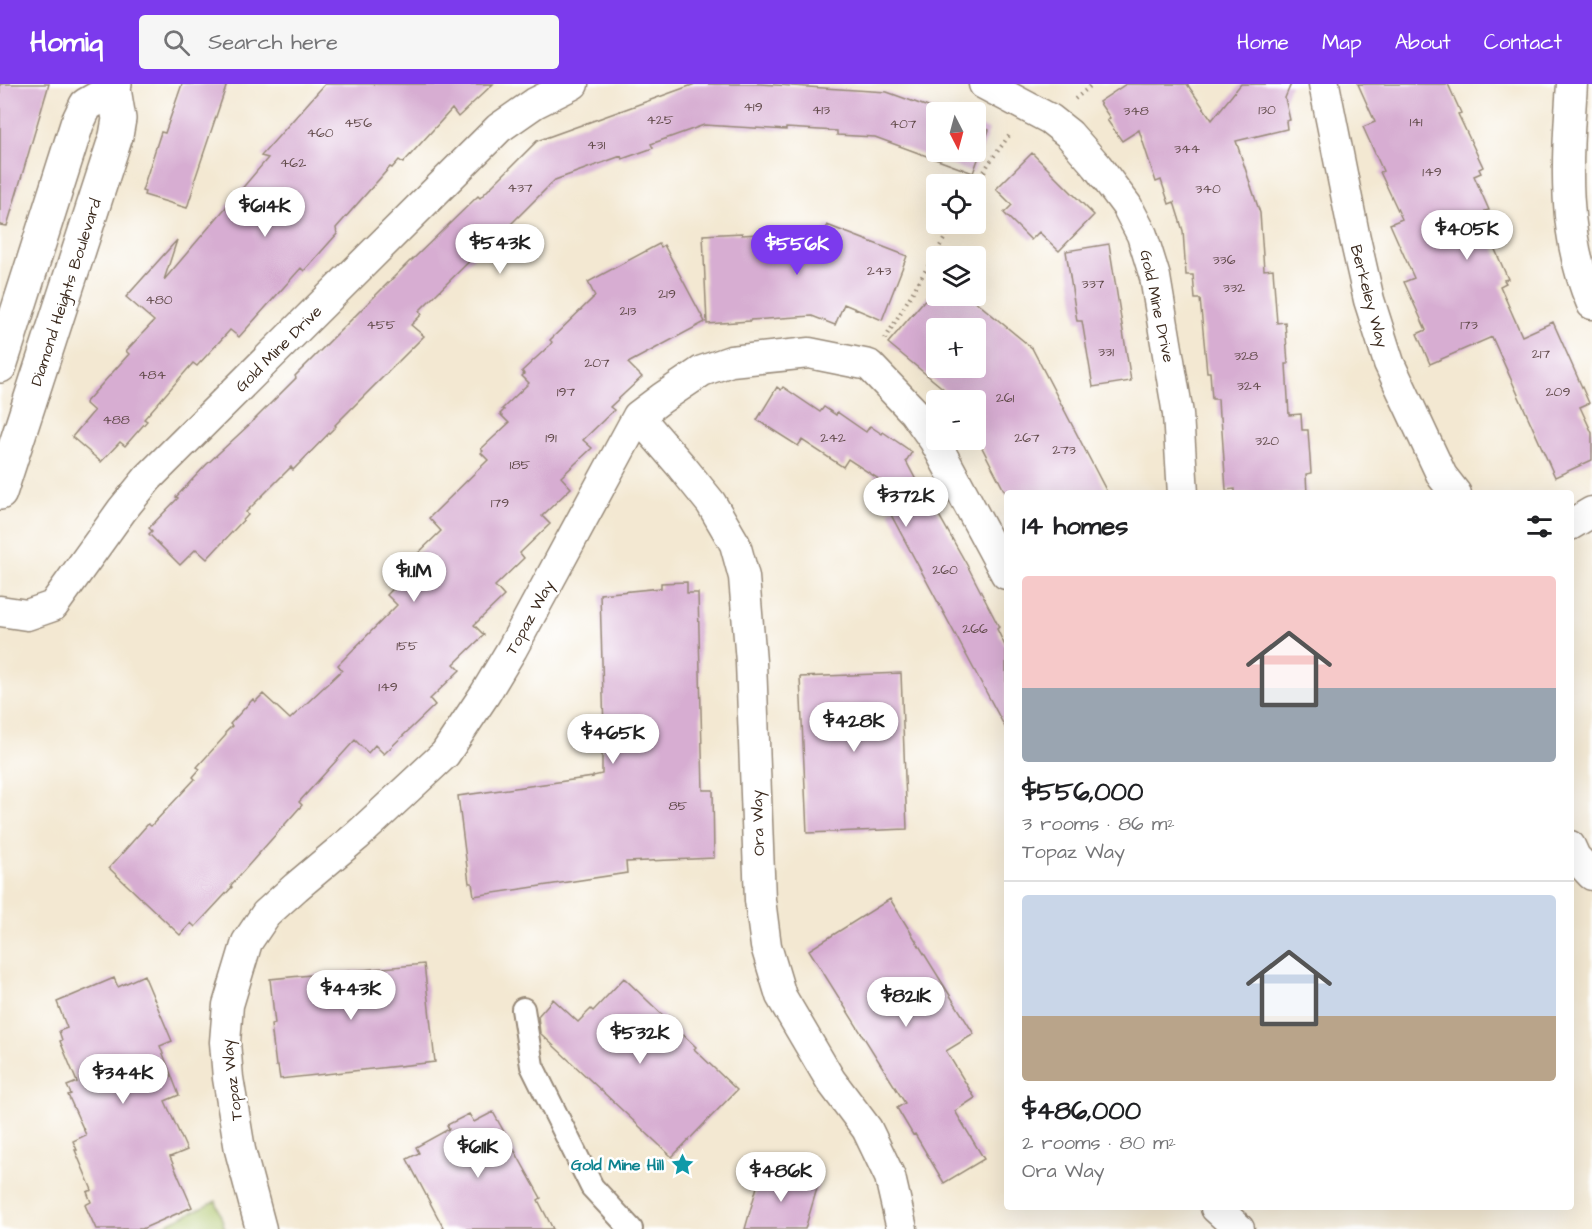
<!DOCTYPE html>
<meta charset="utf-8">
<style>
:root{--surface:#fff;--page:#f6f6f6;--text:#202124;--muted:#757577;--line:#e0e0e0;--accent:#7c3aed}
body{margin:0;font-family:"Architects Daughter",sans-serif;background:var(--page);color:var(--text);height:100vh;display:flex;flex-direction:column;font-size:22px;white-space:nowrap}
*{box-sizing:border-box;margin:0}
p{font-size:20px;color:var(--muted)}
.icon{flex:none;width:33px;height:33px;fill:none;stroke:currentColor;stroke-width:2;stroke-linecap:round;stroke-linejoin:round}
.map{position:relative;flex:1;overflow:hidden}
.side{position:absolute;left:1004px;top:406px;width:570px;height:720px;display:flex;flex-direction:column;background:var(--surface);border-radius:6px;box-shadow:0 6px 24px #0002}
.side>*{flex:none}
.needle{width:39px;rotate:174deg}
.tools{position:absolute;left:926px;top:18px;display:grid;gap:12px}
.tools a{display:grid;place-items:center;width:60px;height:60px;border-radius:6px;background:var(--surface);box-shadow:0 6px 24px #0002;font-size:30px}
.price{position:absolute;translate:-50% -51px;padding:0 14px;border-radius:21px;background:#fff;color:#222;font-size:20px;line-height:39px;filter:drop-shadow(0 2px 3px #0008)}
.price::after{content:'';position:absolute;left:50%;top:36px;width:18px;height:14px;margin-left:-9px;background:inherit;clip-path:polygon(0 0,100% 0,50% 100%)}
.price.current{background:var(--accent);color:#fff}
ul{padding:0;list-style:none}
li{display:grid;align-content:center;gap:12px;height:318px;padding:0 18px}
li+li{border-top:2px solid var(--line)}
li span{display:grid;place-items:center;height:186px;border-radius:6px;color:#555}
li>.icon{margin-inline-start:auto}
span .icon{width:108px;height:108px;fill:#fffc;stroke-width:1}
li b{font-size:26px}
h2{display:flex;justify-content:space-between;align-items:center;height:72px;padding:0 18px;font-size:26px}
header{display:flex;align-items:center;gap:36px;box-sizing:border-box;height:84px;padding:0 30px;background:var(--accent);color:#fff}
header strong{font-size:28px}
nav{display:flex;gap:33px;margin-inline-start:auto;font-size:21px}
.search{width:420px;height:54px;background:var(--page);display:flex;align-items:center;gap:15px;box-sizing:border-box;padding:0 21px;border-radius:6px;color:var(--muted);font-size:22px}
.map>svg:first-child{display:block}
.green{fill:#adc56a;stroke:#747844;stroke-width:1.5}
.building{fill:#d7add2;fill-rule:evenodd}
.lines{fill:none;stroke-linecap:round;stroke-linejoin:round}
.pedestrian-casing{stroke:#978978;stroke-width:26}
.minor-casing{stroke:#978978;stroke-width:33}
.secondary-casing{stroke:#978978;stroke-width:36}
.path{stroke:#978978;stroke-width:4;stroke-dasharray:1.5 4.5;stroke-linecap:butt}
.pedestrian{stroke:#fff;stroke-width:22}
.minor{stroke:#fff;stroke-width:30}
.secondary{stroke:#fff;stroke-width:33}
.labels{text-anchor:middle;stroke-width:5;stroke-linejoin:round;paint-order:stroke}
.number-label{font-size:14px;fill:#624b4b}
.street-label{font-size:16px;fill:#3b2a1e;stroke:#fff}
.culture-label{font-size:16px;font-weight:bold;fill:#0d838f;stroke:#fff;text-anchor:end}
</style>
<header>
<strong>Homiq</strong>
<div class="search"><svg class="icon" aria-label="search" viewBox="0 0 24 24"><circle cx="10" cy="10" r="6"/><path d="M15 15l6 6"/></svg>Search here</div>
<nav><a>Home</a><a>Map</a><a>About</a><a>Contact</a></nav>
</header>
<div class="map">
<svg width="1592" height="1145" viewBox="0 0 1592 1145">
<rect width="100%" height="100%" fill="#fff"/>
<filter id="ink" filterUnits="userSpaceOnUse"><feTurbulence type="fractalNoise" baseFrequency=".0167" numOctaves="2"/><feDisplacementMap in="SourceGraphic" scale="12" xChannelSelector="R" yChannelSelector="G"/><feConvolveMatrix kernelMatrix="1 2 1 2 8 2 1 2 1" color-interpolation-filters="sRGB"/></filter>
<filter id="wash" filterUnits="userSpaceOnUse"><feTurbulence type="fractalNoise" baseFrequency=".008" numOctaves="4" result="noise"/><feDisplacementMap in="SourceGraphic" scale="24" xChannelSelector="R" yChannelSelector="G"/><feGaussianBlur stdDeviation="1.35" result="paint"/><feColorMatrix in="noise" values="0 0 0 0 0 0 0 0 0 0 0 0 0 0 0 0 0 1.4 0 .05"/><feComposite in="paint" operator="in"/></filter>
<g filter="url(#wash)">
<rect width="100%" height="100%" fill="#f3e8d2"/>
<path class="green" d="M216 1117 225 1145H156Z"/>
<g id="blocks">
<path class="building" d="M0 0H49L7 142 0 141Z
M182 0H227L194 98 195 99 187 124 144 111 145 108 142 107 161 48 165 49Z
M325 0H493L458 33 452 25 403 79 399 76 392 84 390 83 336 144 337 150 304 187 301 184 239 253 230 246 197 282 193 279 144 335 147 337 125 362 120 358 101 378 72 353 94 327 85 319 129 270 126 267 154 237 126 213 177 156 164 196 268 74 261 72Z
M695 0H760L887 8 942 28H936V68H975V40L989 46 973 89 875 53 837 51V47L786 44V46L704 41 651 60 653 64 622 75 621 72 555 96 508 143 506 141 419 227 422 230 411 241 424 252 335 341 336 342 293 386 291 383 246 428 248 431 207 475 196 465 180 481 149 450 152 447 149 444 178 414 176 413 206 381 250 340 296 294 295 292 410 177H411L478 112 480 114 537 57Z
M1126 0H1187L1212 36 1241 0H1291L1285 14 1290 36 1286 37 1287 45 1236 57 1260 129 1264 186 1273 185 1277 239 1285 238 1288 280H1286L1289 331 1301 330 1302 346H1308L1311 389 1306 390 1307 410H1235V405L1226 406 1221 333H1219L1218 315H1212L1210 288H1207L1200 215H1195L1193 191H1186L1183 147 1174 118 1169 120 1161 96 1156 98 1139 46 1122 57 1107 36 1110 34 1099 18Z
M1358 0H1448L1461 29 1458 30 1483 83 1479 85 1481 89 1474 92 1489 126 1485 127 1488 133 1482 136 1508 195 1504 196 1506 199 1500 202 1522 252 1553 238 1589 319 1580 323 1592 349V376L1555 393 1492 253 1430 280 1417 250 1426 246 1404 198 1414 194 1390 140 1402 135 1380 88 1383 87 1363 43 1375 38Z
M1032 69 1094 131 1059 167 1039 148 1031 156 1004 129 1012 121 996 105Z
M827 141 907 172 882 236 844 220 835 241 812 232 750 236V237L707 240 703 151 742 149V151L825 146Z
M659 160 661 163 664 161 705 238 628 279 642 293 610 323 614 326 583 356 592 364 561 393 571 404 542 432 550 440 520 469 524 474 495 502 504 512 474 541 484 551 454 580 460 586 430 615 435 621 384 670 375 661 368 669 355 656 299 718 302 721 231 801 232 803 195 843 191 839 180 851 109 784 148 740 151 742 195 695 193 693 200 685 197 683 226 651 225 649 232 642 230 640 253 615 255 618 263 610 290 635 342 586 338 581 397 521 387 511 416 481 411 476 441 447 429 434 488 376 481 369 483 367 481 365 509 339 500 330 504 326 502 325 529 299 522 292 524 290 522 287 550 261 552 258 550 256 595 212 588 198Z
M1109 160 1131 297 1093 303 1082 237H1077L1066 167Z
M928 212H969L1032 264 1108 410H1006L975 350V316H954L951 311 888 259ZM936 244H975V284H936Z
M777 303 781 306 783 303 820 328 824 323 836 331 837 328 866 348 870 342 882 350 883 348 912 368 906 377 925 413 928 412 967 481 999 543 997 545 1006 564V645L889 427 911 416 848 375 843 383 802 356 798 362 757 336Z
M687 498V509H698L703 706H713L714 774 626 778 627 789 474 812 472 799H469L458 712 593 693V692L602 690V646H604L600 510 661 504V499Z
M901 589 907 745 807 749 800 593Z
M890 815 974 950 946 967 975 1014 955 1027 984 1075 944 1099 915 1050 913 1051 897 1024 905 1019 809 866Z
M424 880 435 978 280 995 278 982H276L271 941 275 940 270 895Z
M144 891 172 957 160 962 179 1011 165 1017 187 1066 170 1073 192 1123 142 1145H96L85 1121 91 1118 87 1108 92 1106 75 1066H77L73 1057 86 1051 68 1011 71 1010 67 1002 77 998 60 957 62 956 59 947 67 944 57 918 114 894 118 903Z
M624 894 696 963 694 965 737 1006 672 1073 540 949 538 932 553 915 578 938 591 925 593 927Z
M493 1028 541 1114 538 1116 553 1145H444L407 1075 419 1069 416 1063 449 1045 447 1041 469 1030 474 1038Z
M762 1085 818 1101 805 1145H745Z"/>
</g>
</g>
<g filter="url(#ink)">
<use href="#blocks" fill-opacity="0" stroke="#978978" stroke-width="1.5"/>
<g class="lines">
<defs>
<path id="pedestrian" d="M523 925 532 982 592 1103 631 1145"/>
<path id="minor" d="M984 0 1050 35 1069 50 1097 82 1127 122 1142 151 1155 193 1178 330 1183 410
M1324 0 1354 150 1369 216 1389 279 1442 392 1456 410
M1572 0C1567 74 1561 150 1592 220
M638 332 682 383 711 419 735 460 744 493 751 578 760 816 766 862 781 912 831 997 867 1045 890 1093 902 1145
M1570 441 1592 428
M0 527 27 531 53 522 122 426 148 394 499 44 535 19 573 0
M1570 762 1575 773 1592 791
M1216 1124 1239 1145
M261 1145 240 1066 228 994 225 958 228 921 247 858 266 830 296 803 358 751 445 670 485 610 512 565 638 332 662 314 702 287 731 277 809 269 869 281 914 328 934 356 1006 490"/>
<path id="secondary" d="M0 282 77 40 86 21 114 5
M0 409 116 52 119 35 114 5 115 0"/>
</defs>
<use href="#pedestrian" class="pedestrian-casing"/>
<use href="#minor" class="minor-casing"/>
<use href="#secondary" class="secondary-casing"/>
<path class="path" d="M1075 15 1093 0
M975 103 989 79 1011 49
M885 255 953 140"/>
<use href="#pedestrian" class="pedestrian"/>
<use href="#minor" class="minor"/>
<use href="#secondary" class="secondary"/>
</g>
</g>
<defs>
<symbol id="sight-bare" viewBox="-9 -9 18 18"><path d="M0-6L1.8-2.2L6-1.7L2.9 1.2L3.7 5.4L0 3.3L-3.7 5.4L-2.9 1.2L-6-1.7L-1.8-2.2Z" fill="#0f9aa8" stroke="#fff" stroke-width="2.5" paint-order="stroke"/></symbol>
</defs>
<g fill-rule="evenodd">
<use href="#sight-bare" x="666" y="1064" width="33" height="33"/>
</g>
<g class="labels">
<g class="number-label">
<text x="753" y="27">419</text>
<text x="821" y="30">413</text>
<text x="1267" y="30">130</text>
<text x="1136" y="31">348</text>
<text x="660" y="40">425</text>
<text x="1416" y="42">141</text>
<text x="358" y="43">456</text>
<text x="903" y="44">407</text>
<text x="320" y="53">460</text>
<text x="596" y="65">431</text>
<text x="1187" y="69">344</text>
<text x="293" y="83">462</text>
<text x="1432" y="92">149</text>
<text x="520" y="108">437</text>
<text x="1208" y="109">340</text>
<text x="1224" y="180">336</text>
<text x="879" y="191">243</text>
<text x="1093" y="204">337</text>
<text x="1234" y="208">332</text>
<text x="667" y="214">219</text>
<text x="159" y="220">480</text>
<text x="628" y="231">213</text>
<text x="381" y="245">455</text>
<text x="1469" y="245">173</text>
<text x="1106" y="272">331</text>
<text x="1541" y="274">217</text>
<text x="1246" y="276">328</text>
<text x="597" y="283">207</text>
<text x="152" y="295">484</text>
<text x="1249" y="306">324</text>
<text x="566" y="312">197</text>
<text x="1558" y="312">209</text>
<text x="1005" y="318">261</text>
<text x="116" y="340">488</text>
<text x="551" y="358">191</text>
<text x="833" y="358">242</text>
<text x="1027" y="358">267</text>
<text x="1267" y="361">320</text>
<text x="1064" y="370">273</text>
<text x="520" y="385">185</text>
<text x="500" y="423">179</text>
<text x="945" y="490">260</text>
<text x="975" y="549">266</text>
<text x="407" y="566">155</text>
<text x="388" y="607">149</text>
<text x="678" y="726">85</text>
</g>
<g class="street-label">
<text transform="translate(65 208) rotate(-72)" y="6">Diamond Heights Boulevard</text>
<text transform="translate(1370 212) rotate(75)" y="6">Berkeley Way</text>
<text transform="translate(1158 222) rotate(78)" y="6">Gold Mine Drive</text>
<text transform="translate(278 264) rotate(-45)" y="6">Gold Mine Drive</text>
<text transform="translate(529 533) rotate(-61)" y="6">Topaz Way</text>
<text transform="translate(757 739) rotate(-92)" y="6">Ora Way</text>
<text transform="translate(231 996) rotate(-97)" y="6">Topaz Way</text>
</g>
<g class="culture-label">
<text x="664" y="1086">Gold Mine Hill</text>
</g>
</g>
</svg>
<div class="tools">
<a><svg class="needle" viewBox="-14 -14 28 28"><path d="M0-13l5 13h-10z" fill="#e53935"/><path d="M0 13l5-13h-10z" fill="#757577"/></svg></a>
<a><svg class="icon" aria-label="locate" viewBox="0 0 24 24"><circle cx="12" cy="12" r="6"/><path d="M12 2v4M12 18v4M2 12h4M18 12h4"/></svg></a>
<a><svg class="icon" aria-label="layers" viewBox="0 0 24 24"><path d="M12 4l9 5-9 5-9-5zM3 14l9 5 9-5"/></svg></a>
<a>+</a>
<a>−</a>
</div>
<b class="price" style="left:265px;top:154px">$614K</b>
<b class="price" style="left:1467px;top:177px">$405K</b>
<b class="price" style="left:500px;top:191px">$543K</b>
<b class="price current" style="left:797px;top:192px">$556K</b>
<b class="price" style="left:906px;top:444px">$372K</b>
<b class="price" style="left:414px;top:519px">$1.1M</b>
<b class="price" style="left:854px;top:669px">$428K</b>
<b class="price" style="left:613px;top:681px">$465K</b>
<b class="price" style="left:351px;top:937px">$443K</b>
<b class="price" style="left:906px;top:944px">$821K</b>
<b class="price" style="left:640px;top:981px">$532K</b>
<b class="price" style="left:123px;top:1021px">$344K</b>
<b class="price" style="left:478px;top:1095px">$611K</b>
<b class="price" style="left:781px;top:1119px">$486K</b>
<section class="side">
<h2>14 homes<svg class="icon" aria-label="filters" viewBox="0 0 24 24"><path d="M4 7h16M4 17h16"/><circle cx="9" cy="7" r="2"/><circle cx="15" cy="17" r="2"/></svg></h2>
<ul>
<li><span style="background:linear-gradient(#f6c9c9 60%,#9aa5b1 0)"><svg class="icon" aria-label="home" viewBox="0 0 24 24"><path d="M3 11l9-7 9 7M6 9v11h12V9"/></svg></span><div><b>$556,000</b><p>3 rooms · 86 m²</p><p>Topaz Way</p></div></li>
<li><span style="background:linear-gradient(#c9d6e8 65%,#b9a48a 0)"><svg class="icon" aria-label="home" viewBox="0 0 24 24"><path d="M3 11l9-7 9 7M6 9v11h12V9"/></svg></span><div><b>$486,000</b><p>2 rooms · 80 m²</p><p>Ora Way</p></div></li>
</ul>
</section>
</div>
